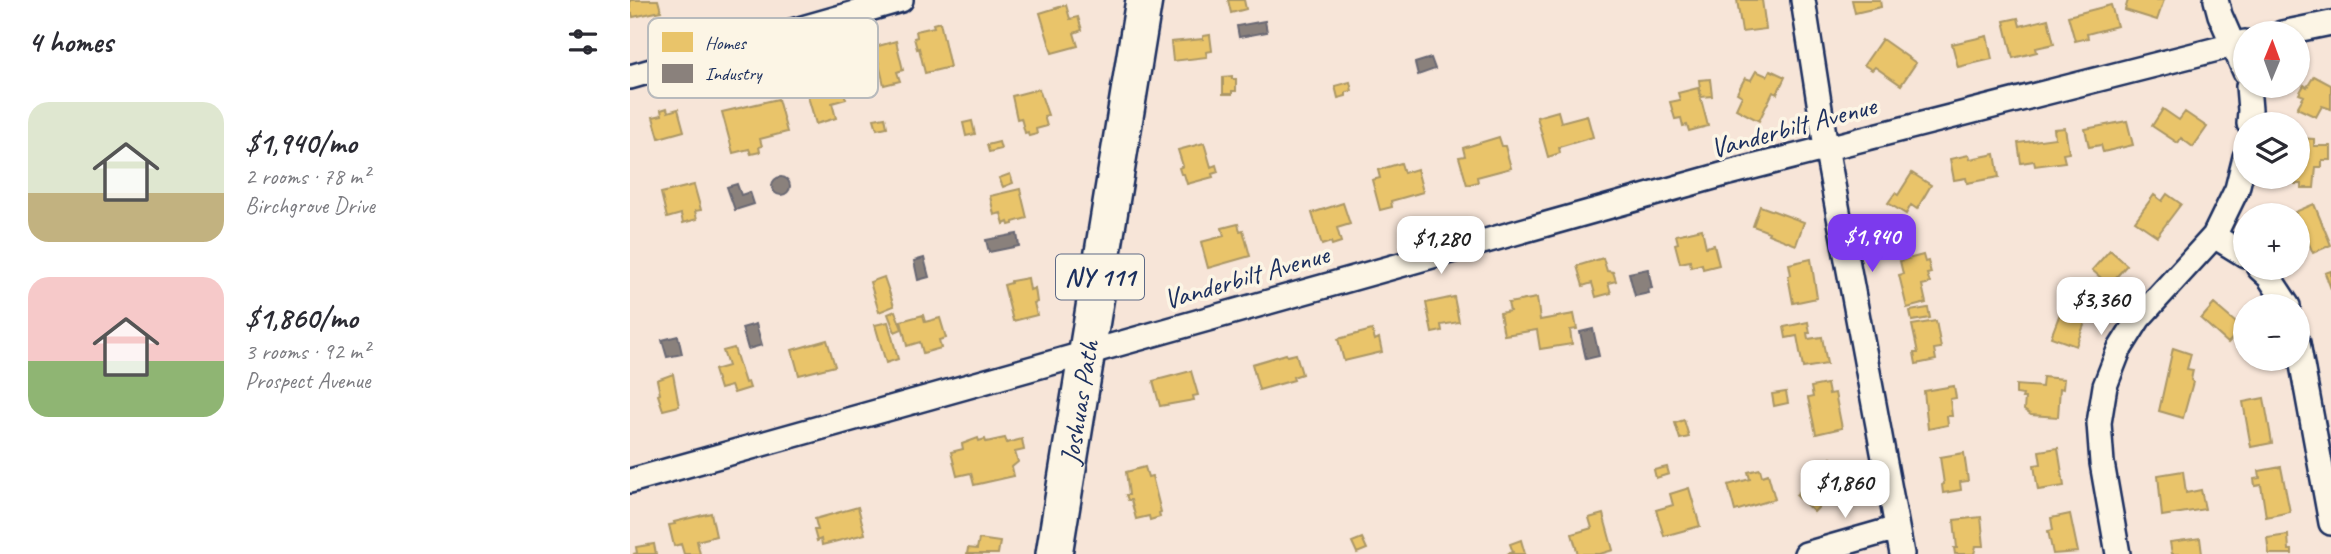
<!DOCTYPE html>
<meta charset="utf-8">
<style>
:root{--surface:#fff;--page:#f7f7f7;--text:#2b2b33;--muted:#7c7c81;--accent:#7c3aed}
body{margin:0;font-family:Caveat,sans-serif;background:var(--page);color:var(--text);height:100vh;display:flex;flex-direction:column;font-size:26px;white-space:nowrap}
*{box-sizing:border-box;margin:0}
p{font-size:23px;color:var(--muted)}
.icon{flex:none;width:38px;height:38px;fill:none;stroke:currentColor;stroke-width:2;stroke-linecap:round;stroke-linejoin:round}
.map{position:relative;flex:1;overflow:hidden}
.sheet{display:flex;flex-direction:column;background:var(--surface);width:630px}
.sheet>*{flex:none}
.needle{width:46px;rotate:1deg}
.controls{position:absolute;left:1603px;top:21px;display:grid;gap:14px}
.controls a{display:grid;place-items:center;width:77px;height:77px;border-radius:50%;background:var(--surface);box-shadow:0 2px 5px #0004;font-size:35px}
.price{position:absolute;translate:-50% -60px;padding:0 16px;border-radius:14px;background:#fff;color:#222;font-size:23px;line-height:46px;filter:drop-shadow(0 2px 4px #0008)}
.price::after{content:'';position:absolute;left:50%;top:42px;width:21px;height:16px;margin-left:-10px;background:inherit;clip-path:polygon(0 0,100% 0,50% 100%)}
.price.on{background:var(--accent);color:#fff}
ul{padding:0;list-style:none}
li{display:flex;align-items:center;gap:21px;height:175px;padding:0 28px}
li span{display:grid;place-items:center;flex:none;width:196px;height:140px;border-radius:21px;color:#555}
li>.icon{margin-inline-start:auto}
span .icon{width:84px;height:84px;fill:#fffc;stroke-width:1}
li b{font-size:30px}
h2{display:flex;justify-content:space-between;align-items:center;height:84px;padding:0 28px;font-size:30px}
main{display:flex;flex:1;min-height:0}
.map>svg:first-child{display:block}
.homes{fill:#e9c46a;stroke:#ab9766;stroke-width:2}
.industry{fill:#8a817c;stroke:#696873;stroke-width:2}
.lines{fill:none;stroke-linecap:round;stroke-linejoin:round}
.street-casing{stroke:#1b2f5e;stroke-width:28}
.primary-casing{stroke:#1b2f5e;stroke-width:40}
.street{stroke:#fcf5e5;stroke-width:23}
.primary{stroke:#fcf5e5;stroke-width:35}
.labels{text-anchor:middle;stroke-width:7;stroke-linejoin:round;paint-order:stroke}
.shield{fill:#fcf5e5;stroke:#5e6a86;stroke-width:2}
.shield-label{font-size:26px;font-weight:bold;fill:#1b2f5e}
.street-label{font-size:28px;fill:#1b2f5e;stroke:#fcf5e5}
.key{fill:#fcf5e5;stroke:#b8babc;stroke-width:2}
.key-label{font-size:19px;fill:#1b2f5e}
</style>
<main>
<section class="sheet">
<h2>4 homes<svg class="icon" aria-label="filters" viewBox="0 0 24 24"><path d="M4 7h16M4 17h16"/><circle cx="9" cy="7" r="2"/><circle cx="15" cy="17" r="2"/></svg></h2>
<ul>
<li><span style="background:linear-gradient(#dfe7d0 65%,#c2b280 0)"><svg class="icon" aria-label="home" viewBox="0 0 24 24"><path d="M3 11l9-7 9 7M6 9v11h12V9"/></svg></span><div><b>$1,940/mo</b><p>2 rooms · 78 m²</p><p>Birchgrove Drive</p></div></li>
<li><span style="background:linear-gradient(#f6c9c9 60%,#8fb573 0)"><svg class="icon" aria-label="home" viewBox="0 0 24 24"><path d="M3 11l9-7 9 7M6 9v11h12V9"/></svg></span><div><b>$1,860/mo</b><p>3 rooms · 92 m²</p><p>Prospect Avenue</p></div></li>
</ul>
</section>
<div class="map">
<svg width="1701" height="554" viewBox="0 0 1701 554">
<rect width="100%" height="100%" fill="#f7e5d8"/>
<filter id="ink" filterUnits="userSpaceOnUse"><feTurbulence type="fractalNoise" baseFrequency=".0143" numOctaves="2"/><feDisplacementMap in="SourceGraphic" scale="14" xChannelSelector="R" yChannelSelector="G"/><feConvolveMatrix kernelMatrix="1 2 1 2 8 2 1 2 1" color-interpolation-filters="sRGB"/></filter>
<g filter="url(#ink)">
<path class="homes" d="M0 0H28L31 11 3 17 2 14 0 15Z
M598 0H614L616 9 601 13Z
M1107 0H1132L1136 29 1112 32Z
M1222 0H1250L1251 7 1225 13Z
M1498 0H1534L1527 20 1495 10Z
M436 5 440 19 448 17 452 30 444 33 448 46 422 53 410 13Z
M1481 5 1487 26 1457 34 1458 38 1445 41 1438 16Z
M1388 18 1390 26 1418 19 1424 44 1406 48 1407 52 1383 58 1374 21Z
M310 22 320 67 295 73 289 48 287 49 284 38 287 37 286 31 304 27 303 24Z
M580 35 582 51 576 52 577 57 543 61 541 42 573 39V36Z
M1357 36 1362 59 1328 67 1322 44Z
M1252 39 1286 63 1271 85 1245 67 1242 70 1234 65Z
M266 41 273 70 267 72 270 81 254 85 245 47Z
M1140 70 1155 77 1147 94 1143 92 1129 121 1106 109 1112 96 1107 93 1115 78 1121 80 1126 71 1137 76Z
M207 73 208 77 213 76 215 83 211 84 216 99 202 103 206 118 186 124 174 83Z
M602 76V79H606V91H602V94H593V77Z
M1684 76 1701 85V109L1692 106 1686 117 1667 108 1674 96 1669 94 1674 85 1677 87Z
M1080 79 1082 96 1071 97 1069 80Z
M720 82 722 91 716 92V96L708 98 705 86Z
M1068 88 1078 126 1059 131 1057 125 1053 126 1051 118 1045 119 1040 102 1050 100 1048 93Z
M409 89 418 115 414 116 417 126 406 129 407 134 399 136 398 132 395 133 391 118 387 119 382 96Z
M148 99 157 132 130 139 132 146 129 147 130 152 121 154 119 149 103 153 92 112Z
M37 108 38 112 48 109 54 131 29 138 23 117 32 115 31 110Z
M1533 109 1549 120 1555 112 1577 127 1563 147 1551 138 1548 143 1522 126Z
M928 111 931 122 957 115 963 137 929 147 930 153 918 157 907 117Z
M255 117 257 127 247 129 244 119Z
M342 121 345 134 336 136 333 123Z
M1497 121 1503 145 1473 152 1471 145 1459 147 1455 129Z
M1435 128 1439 153 1433 154 1435 162 1405 166 1404 161 1391 163 1388 143 1425 138 1424 129Z
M869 137 872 146H875L881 168 847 177 848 182 837 185 829 157 835 156 833 148Z
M1668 138 1684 139V146H1701V160H1692V167H1686L1684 188H1672V184H1665V177H1668Z
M369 142 371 149 359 152 357 145Z
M574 143 581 167 586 165 588 172 582 174 583 177 557 184 554 174H551L549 168 553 166 548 150Z
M1365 154 1369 177 1337 183 1336 178 1324 180 1320 159 1339 155 1340 159Z
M771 163 774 173 787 169 793 192 761 201 762 207 750 210 742 180 750 178 748 170Z
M1282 173 1301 185 1287 209 1281 205 1276 214 1258 203 1265 193 1268 195Z
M380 174 383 183 373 187 369 178Z
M64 185 71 210 65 211 67 219 53 223 51 214 37 218 31 193Z
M390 189 397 218 383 222V224L379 225 378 222 374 224 371 213 364 215 360 196Z
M1537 194 1551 204 1527 236 1505 221 1524 195 1532 201Z
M713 203 720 224 707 228 711 242 702 245 701 242 692 245 682 213Z
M1684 204 1701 245 1683 253 1665 212Z
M1130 206 1174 222 1166 245 1138 234 1139 232 1123 226Z
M608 224 610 231 613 230 620 256 578 268 571 242 594 236 592 228Z
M1072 229 1076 247 1084 245 1089 265 1073 269 1072 264 1061 267 1060 261 1050 263 1045 244 1048 243 1046 235Z
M1480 250 1497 265 1479 285 1462 270Z
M1293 255 1295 262 1298 261 1301 273 1297 274 1300 283 1292 285 1296 303 1277 308 1269 275 1273 274 1270 261Z
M973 258 977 271 983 272 986 281 978 283 981 293 966 297 962 283 953 286 947 266Z
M1181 259 1187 298 1163 303 1158 276 1161 275 1159 264Z
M1701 271V289L1695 273Z
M254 277 264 306 249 312 240 282Z
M398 278 400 290 405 288 407 302 404 303 407 315 383 321 374 285 381 283V281Z
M824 297 829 322 811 325 812 331 802 333 796 303Z
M907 298 910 320 944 314 947 329 940 330 942 344 910 349 907 330 874 335 870 313 880 311 878 303Z
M1434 303 1459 312 1446 346 1421 337Z
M1584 304 1612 328 1598 343 1571 319Z
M1298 308 1300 318 1282 321 1280 311Z
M265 311 272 329 265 332 258 314Z
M293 315 295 322 310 318 316 338 309 340 311 348 293 353 290 342 277 346 271 321Z
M1306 321 1311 348 1304 349 1306 360 1286 364 1284 353H1288L1282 325Z
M258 322 268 359 256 363 245 325Z
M1178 322 1180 333H1177L1178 339 1192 337 1197 364 1173 368 1167 336 1156 338 1154 327Z
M742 330 745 340 749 338 752 352 714 361 708 339Z
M197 340 205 366 169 375 162 350Z
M104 348 115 383 118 382 120 388 104 393 101 386 90 389 84 370 98 366 93 351Z
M1543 348 1561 354 1557 369 1563 370 1561 380 1563 382 1553 418 1529 411Z
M656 354 657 356 666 354 672 374 663 377 664 380 629 390 622 364Z
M561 371 568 395 563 396 564 400 530 406 523 381Z
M43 374 49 406 33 410 28 395 30 394 27 380Z
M1413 377 1434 379 1433 389 1430 388 1428 417 1401 415 1394 410 1395 398H1392L1393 395 1386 394V385L1412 387Z
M1197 384 1199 394 1205 393 1212 428 1186 434 1178 398 1183 397 1181 387Z
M1324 386 1326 398 1320 399 1322 416H1317L1318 425 1298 429 1294 391Z
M1156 392 1158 403 1144 406 1142 394Z
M1634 398 1642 443 1621 447 1613 402Z
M1054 420 1059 437 1050 439 1045 423Z
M348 438 349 441 355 439 356 442 375 438 377 443 392 439 394 450 385 452 388 462 382 467 384 476 344 485 341 473 327 476 321 452 333 449 332 444Z
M1428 448 1434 486 1408 490 1404 465 1411 464 1409 451Z
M1334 453 1338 481 1330 482 1331 490 1313 493 1312 485 1314 484 1310 457Z
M1201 458 1219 475 1184 512 1166 495Z
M515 467 518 477 522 476 531 512 529 513 530 517 520 520 519 516 506 519 501 500H498L496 495H499L496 472Z
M1037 467 1039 474 1026 478 1024 470Z
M1651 467 1660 512 1636 517 1631 485 1625 486 1624 479 1630 478 1629 471Z
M1130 469 1132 476 1138 474 1145 499 1105 511 1098 485 1120 479 1118 472Z
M1553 471 1556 493 1571 490 1575 509 1532 516 1528 475Z
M1059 488 1070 526 1034 536 1026 510 1043 505 1040 494Z
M228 507 235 534 192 545 191 539 187 541 184 530H188L185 519Z
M81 513 86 536 67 541 70 554H54L51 544 44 546 39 525 45 524 44 522Z
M973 514 983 550 970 554H948L942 534 962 528 959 518Z
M1440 514 1448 552 1423 554 1418 531 1423 530 1421 518Z
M1351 517 1354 546H1346L1344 554H1325L1324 548H1327L1324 520Z
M1658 535 1659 550H1662V554H1639L1637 538Z
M732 538 737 549 727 553 722 542Z
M1570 538 1572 554H1542L1540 542Z
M349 539 370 542 368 554H337L338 548 347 549Z
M891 540 895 554H877L883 552 880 544Z
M24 544 26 554H3L7 553 6 547Z"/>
<path class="industry" d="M635 21 637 32 609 37 607 26Z
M801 58 805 69 788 75 785 63Z
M142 186a9 9 0 1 1 18 0a9 9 0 1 1-18 0Z
M107 184 111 195 120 192 124 204 105 210 97 187Z
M387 234 389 246 359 252 356 240Z
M294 258 299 277 288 280 284 261Z
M1018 269 1022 288 1018 289 1019 293 1005 296 999 273Z
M126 324 132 345 118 349 112 328Z
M963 329 969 356 956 359 950 332Z
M48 336 52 354 37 357 32 340Z"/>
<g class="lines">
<defs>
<path id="street" d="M1173 0 1196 147 1272 554
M1586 0 1590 15 1615 72
M1652 33 1701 23
M0 77 271 0
M1618 86 1620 110 1619 124
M1584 236 1615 255
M1629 268 1639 277 1658 306
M1668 343 1701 523
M0 481 1095 174 1615 42
M1176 554 1267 528
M1488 554 1472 463 1469 423 1475 386 1489 350 1509 318 1584 236 1607 189 1615 157"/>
<g id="primary">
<path id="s1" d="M424 554 514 0"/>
</g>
</defs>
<use href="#street" class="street-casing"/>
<use href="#primary" class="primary-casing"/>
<use href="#street" class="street"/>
<use href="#primary" class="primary"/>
</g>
</g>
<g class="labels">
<rect class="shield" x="426" y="254.5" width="88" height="45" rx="5"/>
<g class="shield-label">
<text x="470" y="286">NY 111</text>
</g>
<g class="street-label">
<text transform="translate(1163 126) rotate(-15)" y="10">Vanderbilt Avenue</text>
<text transform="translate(616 276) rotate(-16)" y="10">Vanderbilt Avenue</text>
<text dy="10" stroke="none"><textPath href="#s1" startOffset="154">Joshuas Path</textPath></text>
</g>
</g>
<rect x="18" y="18" width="230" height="80" rx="10" class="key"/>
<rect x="32" y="32" width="31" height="20" fill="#e9c46a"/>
<rect x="32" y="64" width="31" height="19" fill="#8a817c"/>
<g class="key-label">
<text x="75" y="49">Homes</text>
<text x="75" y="80">Industry</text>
</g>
</svg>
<div class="controls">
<a><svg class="needle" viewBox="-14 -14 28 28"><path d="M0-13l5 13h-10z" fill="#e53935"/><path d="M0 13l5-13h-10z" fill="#7c7c81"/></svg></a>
<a><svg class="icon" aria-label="layers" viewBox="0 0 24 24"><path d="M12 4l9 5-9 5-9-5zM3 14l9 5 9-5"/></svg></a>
<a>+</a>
<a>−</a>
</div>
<b class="price on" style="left:1242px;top:274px">$1,940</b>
<b class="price" style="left:811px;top:276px">$1,280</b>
<b class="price" style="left:1471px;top:337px">$3,360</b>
<b class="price" style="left:1215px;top:520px">$1,860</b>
</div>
</main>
